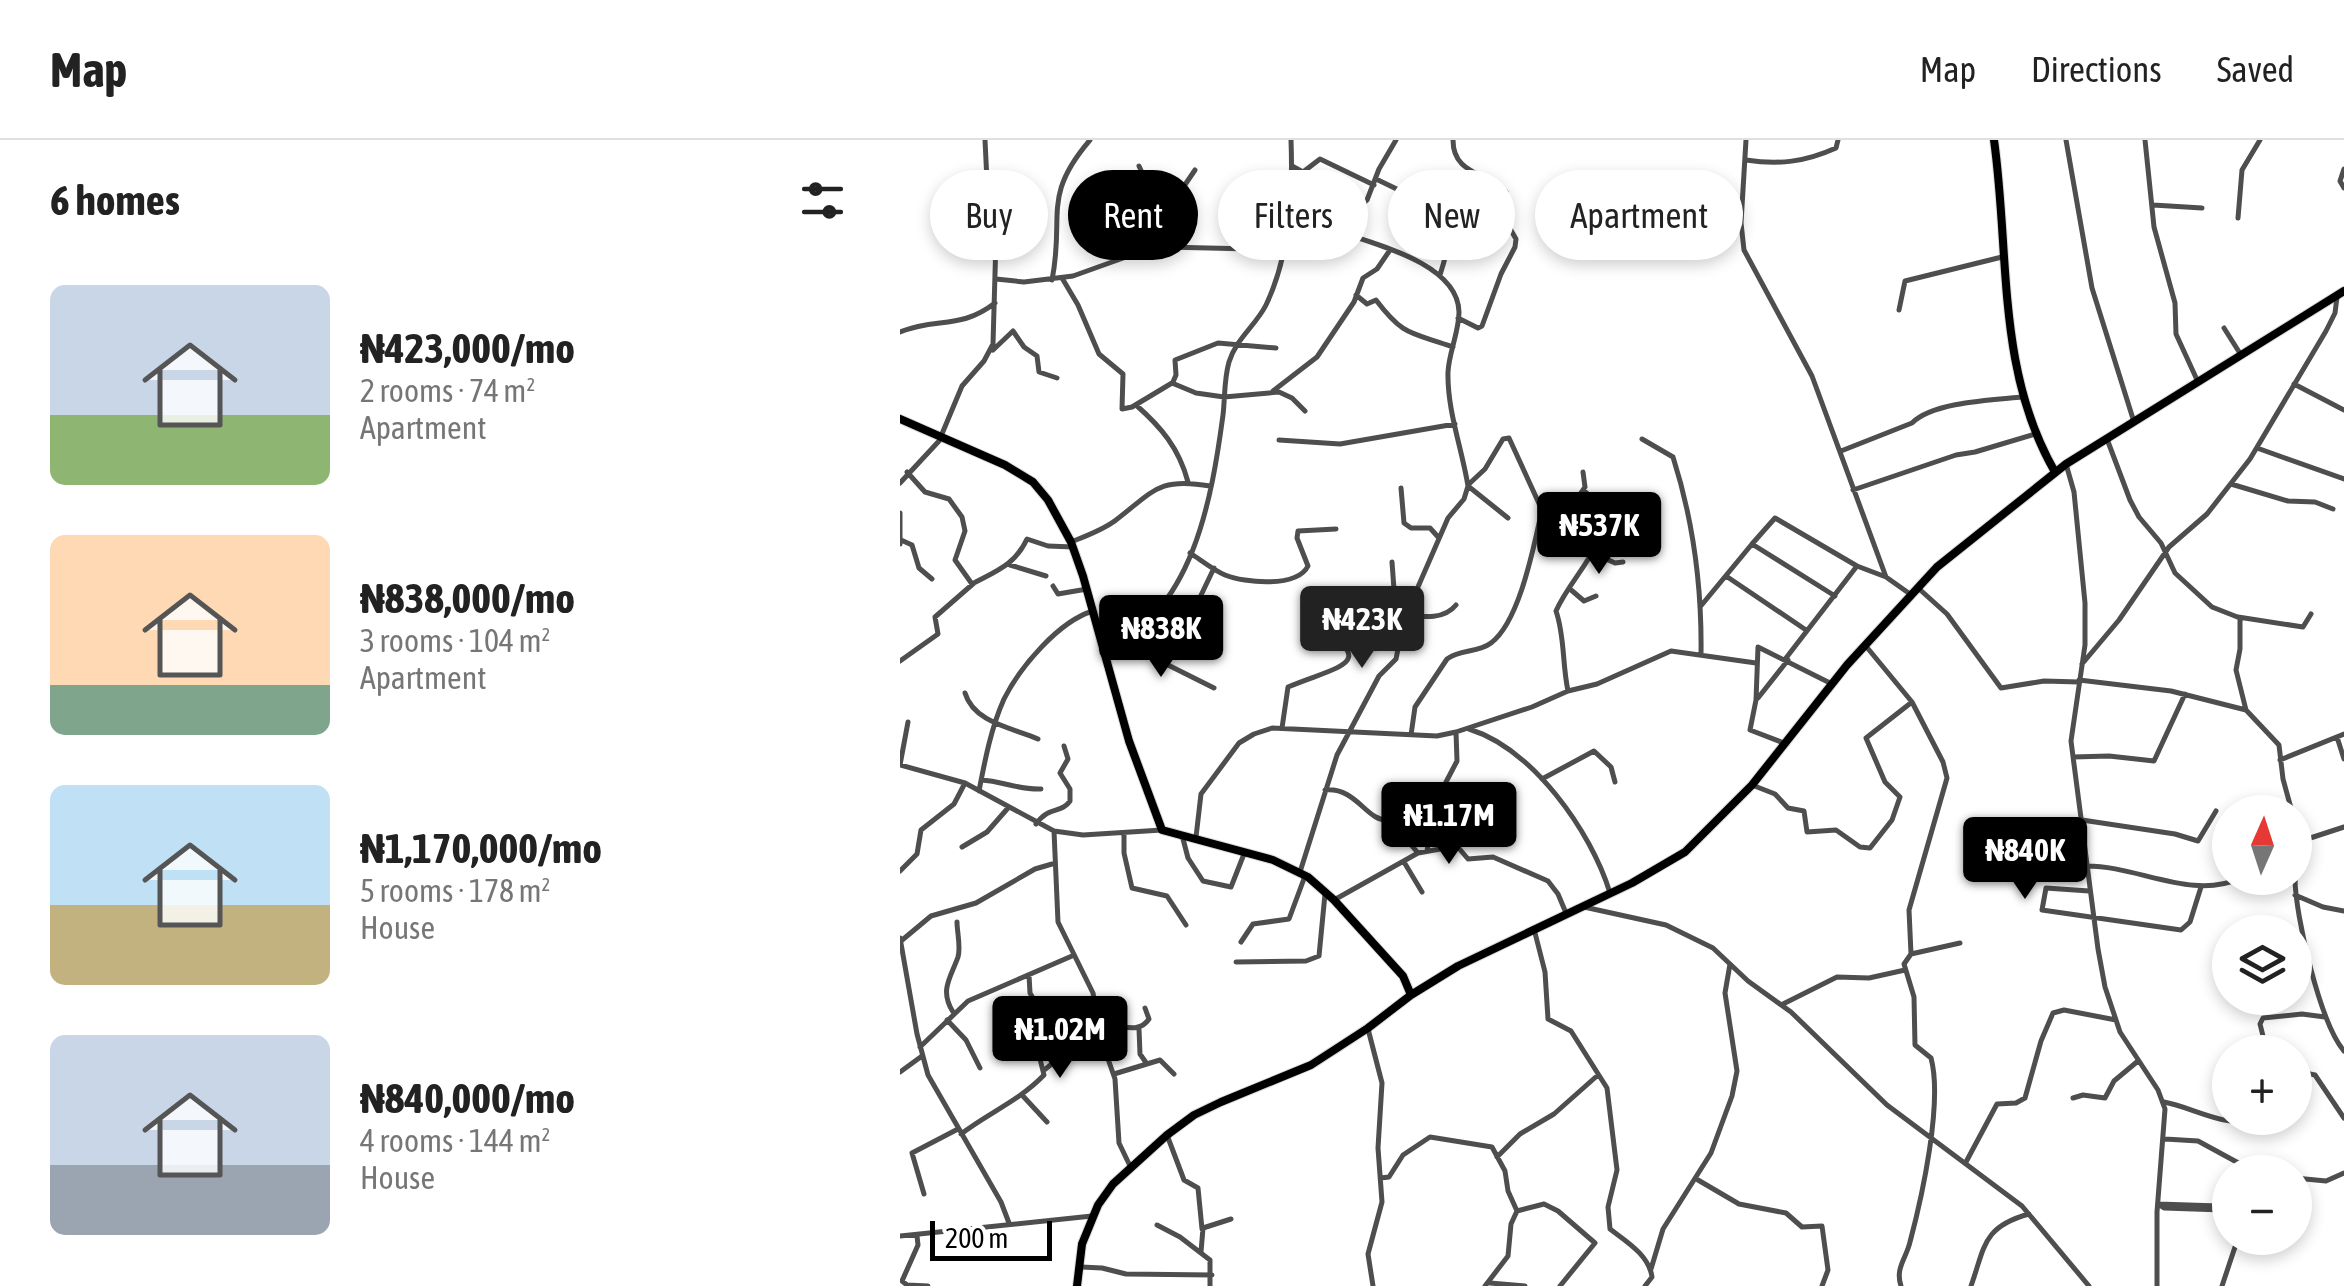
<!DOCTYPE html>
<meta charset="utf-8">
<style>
:root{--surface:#fff;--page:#f2f2f2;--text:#222;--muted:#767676;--line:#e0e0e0;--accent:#000}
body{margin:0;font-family:"Asap Condensed",sans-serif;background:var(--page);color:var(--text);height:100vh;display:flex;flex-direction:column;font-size:38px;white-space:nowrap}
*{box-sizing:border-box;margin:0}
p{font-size:32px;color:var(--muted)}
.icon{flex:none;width:55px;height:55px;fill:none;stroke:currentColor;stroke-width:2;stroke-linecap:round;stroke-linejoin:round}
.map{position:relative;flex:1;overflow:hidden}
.side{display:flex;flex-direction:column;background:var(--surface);width:900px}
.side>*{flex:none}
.top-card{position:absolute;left:30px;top:30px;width:950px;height:90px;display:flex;gap:20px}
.needle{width:65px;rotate:3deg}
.controls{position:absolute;left:1312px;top:655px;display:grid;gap:20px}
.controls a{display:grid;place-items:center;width:100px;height:100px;border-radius:50%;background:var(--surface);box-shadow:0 5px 15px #0003;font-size:50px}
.scale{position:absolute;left:30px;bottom:25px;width:122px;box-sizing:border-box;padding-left:10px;border:5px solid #000;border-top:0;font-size:28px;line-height:35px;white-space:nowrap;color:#000;-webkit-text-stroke:8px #fff;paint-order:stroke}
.price{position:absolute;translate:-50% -85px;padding:0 22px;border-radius:10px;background:var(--accent);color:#fff;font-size:32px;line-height:65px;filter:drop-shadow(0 2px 5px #0008)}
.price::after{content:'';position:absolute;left:50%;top:60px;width:30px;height:22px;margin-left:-15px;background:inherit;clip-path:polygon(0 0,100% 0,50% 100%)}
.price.selected{background:#222;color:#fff}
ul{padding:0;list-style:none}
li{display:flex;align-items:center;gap:30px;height:250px;padding:0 50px}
li span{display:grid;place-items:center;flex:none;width:280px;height:200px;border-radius:15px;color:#555}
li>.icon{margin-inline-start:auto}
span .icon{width:120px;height:120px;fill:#fffc;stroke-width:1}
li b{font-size:42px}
h2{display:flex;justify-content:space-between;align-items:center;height:120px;padding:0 50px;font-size:42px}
.tag{padding:0 35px;border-radius:45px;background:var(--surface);box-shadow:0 5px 15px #0003;font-size:35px;line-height:90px}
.tag.selected{background:var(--accent);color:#fff}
header{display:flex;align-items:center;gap:60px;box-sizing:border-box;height:140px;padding:0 50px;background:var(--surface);border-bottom:2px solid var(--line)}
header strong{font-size:48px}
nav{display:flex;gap:55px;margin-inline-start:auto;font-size:35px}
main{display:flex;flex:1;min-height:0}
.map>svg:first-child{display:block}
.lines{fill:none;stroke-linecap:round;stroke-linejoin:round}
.major-casing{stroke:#dbdbdb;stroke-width:10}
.minor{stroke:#4e4e4e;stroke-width:5}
.major{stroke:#000;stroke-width:8}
</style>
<header>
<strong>Map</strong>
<nav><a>Map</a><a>Directions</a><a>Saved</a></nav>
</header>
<main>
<section class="side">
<h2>6 homes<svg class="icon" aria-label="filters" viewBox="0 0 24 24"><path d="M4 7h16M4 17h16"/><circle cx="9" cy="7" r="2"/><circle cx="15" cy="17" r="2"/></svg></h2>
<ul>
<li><span style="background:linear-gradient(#c9d6e8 65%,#8fb573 0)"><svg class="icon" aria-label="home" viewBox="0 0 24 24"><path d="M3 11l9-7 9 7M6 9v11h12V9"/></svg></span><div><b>₦423,000/mo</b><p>2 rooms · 74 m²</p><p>Apartment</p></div></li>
<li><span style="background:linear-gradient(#ffd9b3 75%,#7fa58c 0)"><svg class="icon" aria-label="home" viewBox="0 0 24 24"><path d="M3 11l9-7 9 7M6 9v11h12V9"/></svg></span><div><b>₦838,000/mo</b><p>3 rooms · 104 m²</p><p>Apartment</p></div></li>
<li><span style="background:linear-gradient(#bfe0f5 60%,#c2b280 0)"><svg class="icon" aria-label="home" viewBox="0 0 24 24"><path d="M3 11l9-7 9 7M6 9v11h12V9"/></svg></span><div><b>₦1,170,000/mo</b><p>5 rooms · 178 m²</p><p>House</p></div></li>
<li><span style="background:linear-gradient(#c9d6e8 65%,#9aa5b1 0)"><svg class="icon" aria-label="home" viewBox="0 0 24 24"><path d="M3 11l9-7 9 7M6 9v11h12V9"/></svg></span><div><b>₦840,000/mo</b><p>4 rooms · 144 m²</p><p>House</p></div></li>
</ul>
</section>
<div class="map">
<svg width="1444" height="1146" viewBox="0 0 1444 1146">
<rect width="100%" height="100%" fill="#fff"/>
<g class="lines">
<defs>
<path id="major" d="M1094 0C1110 114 1096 230 1155 332
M0 279 105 325 133 342 148 360 171 402 183 436 229 601 262 690 373 720 408 737 434 760 503 836 511 855
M177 1146 182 1104 198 1065 213 1044 267 995 294 975 321 962 411 925 468 888 511 855 558 826 732 743 785 712 852 645 947 525 1037 427 1166 324 1444 151"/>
</defs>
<use href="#major" class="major-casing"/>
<path class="minor" d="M553 0C553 34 585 32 606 52L605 80 616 99 615 107 601 134 582 186 578 188 558 178
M846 0 841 83 844 110 912 236 986 437 1010 454
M1166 0 1192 148 1234 282
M1245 0 1254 87 1275 163 1276 194 1298 242
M846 20C879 25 905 22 936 8L938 0
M239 26 250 50 249 59 257 78 244 112
M392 26 403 32 420 19 474 45
M1444 29 1440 41 1444 48
M476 39 507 54 523 50 545 51C555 85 550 103 540 135
M221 50 249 59
M1253 65 1302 68
M259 76 276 58 295 30
M1338 78 1342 30 1360 0
M162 138 178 165 199 214 223 234 222 269 232 267 272 243 296 253 324 257 379 252 392 258 405 271
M96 139 124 142 173 136 226 117 266 107 394 110 445 80 467 60 479 29 496 0
M152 140C165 76 141 57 190 0
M456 155 467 164 476 160C504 197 511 192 553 207
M999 170 1005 141 1102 117
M1324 188 1341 215
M0 192C37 177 60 190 95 163
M93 210 113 191 124 207 137 216 139 232 157 238
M273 242 276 235 275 220 318 203 376 208
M1394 244 1444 270
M373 251 417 217 454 162 463 138 477 129 490 110
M236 265C261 287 279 308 288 342
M742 299 773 317C793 380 802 449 801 515
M1207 299 1230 360 1239 377 1261 403 1275 433 1312 467 1340 478V509L1336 530 1346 570
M379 300 440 304 555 284
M1357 308 1444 339
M941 311 1012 283C1033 262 1092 260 1122 257
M1166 324 1174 352 1185 463V505L1171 601 1198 809 1205 847 1220 892 1258 950 1265 969 1257 1072V1146
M7 332 25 352 49 359 62 377 65 391 55 420 72 444C96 431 115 425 127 399L148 406 173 407
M0 343 39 301 62 246 84 221 93 204 96 99 87 41 85 0
M1331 344 1388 361 1415 362 1433 369
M568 346 608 378
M501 348 504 383 511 388H530L539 398
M953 350 1056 315 1075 312 1135 294
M642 370C662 369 674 365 685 347L683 332
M0 373V404
M1 400 12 405 19 428 32 439
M171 402C186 396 203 390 216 380 254 351 258 337 310 346
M852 404 875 378 957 426 986 437
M290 413C301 420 313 430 325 435 345 443 397 448 408 426L397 398 398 391 436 389
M693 413 715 423 723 422
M492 422 495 463 504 479
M110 425 146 436
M826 436 906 490
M153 446 158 454 187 449
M1017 447 1047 474 1101 548 1144 541 1179 542
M670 449 684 461 696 456
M260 466 273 481 293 472 314 428
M800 467 852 404 935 456
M505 475C523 477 544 480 556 465
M1338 477 1403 487 1411 474
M216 505 236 509 314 548
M965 505 1012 562 1043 622 1047 638 1009 770 1011 814 1004 824 1014 857 1015 905 1031 918C1043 962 1022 1057 1010 1102 1006 1119 995 1128 1001 1146
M204 509C293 475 312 357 323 275 325 258 324 239 329 222 336 199 356 185 366 165 390 115 393 54 391 0
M886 518 957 426
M0 521 38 494 35 477 74 443
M1182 524 1219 480 1269 407 1307 374 1350 319 1426 191 1435 173 1437 157
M1179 540 1271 551 1346 570 1379 605 1383 639 1392 672
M668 551C662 523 665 497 656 471 672 435 706 410 704 368L683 350
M65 553C74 583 113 588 138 599
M858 558 888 520
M382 588 388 547C437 526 488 523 404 481
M569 589C633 609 691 691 710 753
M511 595 515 567 547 519C560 509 578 513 591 503 620 481 634 405 642 370L609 298 603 299 585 329 569 344
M1437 597 1444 619
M884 603 850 590 856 560 858 507 932 544
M1173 617 1209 616 1254 621 1285 554
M1380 620 1444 594
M0 625 65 643 154 691 183 695 262 690
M0 625 8 582
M642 639 694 611 711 627 715 642
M81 640C102 641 119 650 141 649
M852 645 875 654 888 668 904 671 907 692 936 690 960 707 970 708 992 680 1000 657 985 642 966 598 1012 562
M425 650C458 647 466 683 490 680L518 713
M79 651C85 620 91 588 104 559 120 527 159 481 193 471
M1182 680 1275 694 1298 701 1316 671
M136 684C150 665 161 674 170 661V649L160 633 168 619 164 606
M154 691 158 782 193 853 200 896 215 939 219 1003 231 1028
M224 694V713L232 748 267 756 286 785
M282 695 288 718 303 741 331 747 344 714
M296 697 301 654 339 603 354 594 372 588 537 596 556 592 632 567 668 551 697 544 771 511 856 523
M1395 703 1444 687
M62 707 87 692 108 668
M527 711 535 663 557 621 556 592
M504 722 522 752
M1185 726C1237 725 1291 761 1341 738
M0 731 17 714 21 690 54 664 65 643
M400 732 437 615 479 536 496 519 504 479 548 378 564 359 568 346C562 309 547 270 548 232 549 212 559 192 559 172 558 122 470 103 431 89
M1395 738C1395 775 1420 883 1444 911
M1189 751 1146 748 1142 770 1281 790 1290 782 1301 747
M1395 755 1423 767 1444 771
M434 760 518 713 557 706 568 719 593 717 648 741 658 754 666 773
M684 767 766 785 813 808 848 841 891 872 987 965 1122 1066 1189 1146
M634 789 645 832 648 879 671 891 707 948 717 1030 708 1067 710 1089C727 1102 749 1115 752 1137L745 1146
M0 798 17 894 28 935 101 1062 109 1083
M1 801 31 776 76 763 135 729 152 724
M341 802 353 784 389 779 405 736
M1011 814 1060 803
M336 822 406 821 419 816 425 754
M881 865 937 837 969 838 1005 830
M53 872C39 850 51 837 58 817 61 807 57 792 57 782
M47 880 66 900 80 928
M239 889 240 914 247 924
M468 889 482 943 478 1008 482 1062 468 1114 473 1146
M20 907 68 861 172 816
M1367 912 1360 884 1363 878 1402 874 1425 877
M144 930C154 923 190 889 196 887 216 879 236 898 249 879L245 868
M1395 931 1415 935 1444 978
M0 932 22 916
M214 934 260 920 274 934
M122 955 147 982
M1173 958 1183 955 1205 958 1214 941 1238 921
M1264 962C1293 967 1330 991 1360 978
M61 994C88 973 119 961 144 935L136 903 141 872 130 853 129 835
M267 995 284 1040 298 1048 302 1089
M1265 999 1298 1001 1355 1032
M597 1017 620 994 654 974 698 935
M1066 1022 1097 964 1116 963 1125 958 1141 901 1153 873 1164 870 1216 880
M481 1038 489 1037 503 1015 530 997 592 1007 605 1031 608 1051 617 1071 611 1084 608 1116 585 1146
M1395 1038 1426 1041 1444 1033
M798 1040 839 1064 886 1073 902 1087 922 1086 928 1130 922 1146
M24 1054 12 1013 58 989
M1258 1064 1319 1066 1330 1073
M1258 1064 1264 1068 1323 1070
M617 1071 644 1064 658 1071 695 1103 660 1146
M257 1085 280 1097 310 1120V1146
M0 1096 192 1076
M17 1096 18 1105 2 1141 7 1145 28 1146
M301 1112 303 1088 331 1079
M181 1127 202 1128 226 1134 312 1135
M751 1129 763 1089 811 1013 832 956 837 931 825 853 830 824
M590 1143 625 1146
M1071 1146C1085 1107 1082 1087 1129 1074
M1322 1146 1338 1098"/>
<use href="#major" class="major"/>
</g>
</svg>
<div class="controls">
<a><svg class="needle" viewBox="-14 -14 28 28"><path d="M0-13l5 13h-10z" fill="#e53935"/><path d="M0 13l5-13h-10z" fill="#767676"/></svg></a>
<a><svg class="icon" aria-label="layers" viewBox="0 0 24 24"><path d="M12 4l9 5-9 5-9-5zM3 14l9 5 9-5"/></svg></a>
<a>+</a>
<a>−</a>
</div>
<div class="scale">200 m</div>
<b class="price" style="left:699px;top:437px">₦537K</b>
<b class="price selected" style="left:462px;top:531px">₦423K</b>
<b class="price" style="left:261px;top:540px">₦838K</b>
<b class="price" style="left:549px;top:727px">₦1.17M</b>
<b class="price" style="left:1125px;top:762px">₦840K</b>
<b class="price" style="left:160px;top:941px">₦1.02M</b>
<div class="top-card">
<a class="tag">Buy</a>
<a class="tag selected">Rent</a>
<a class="tag">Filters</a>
<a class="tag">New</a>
<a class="tag">Apartment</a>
</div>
</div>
</main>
